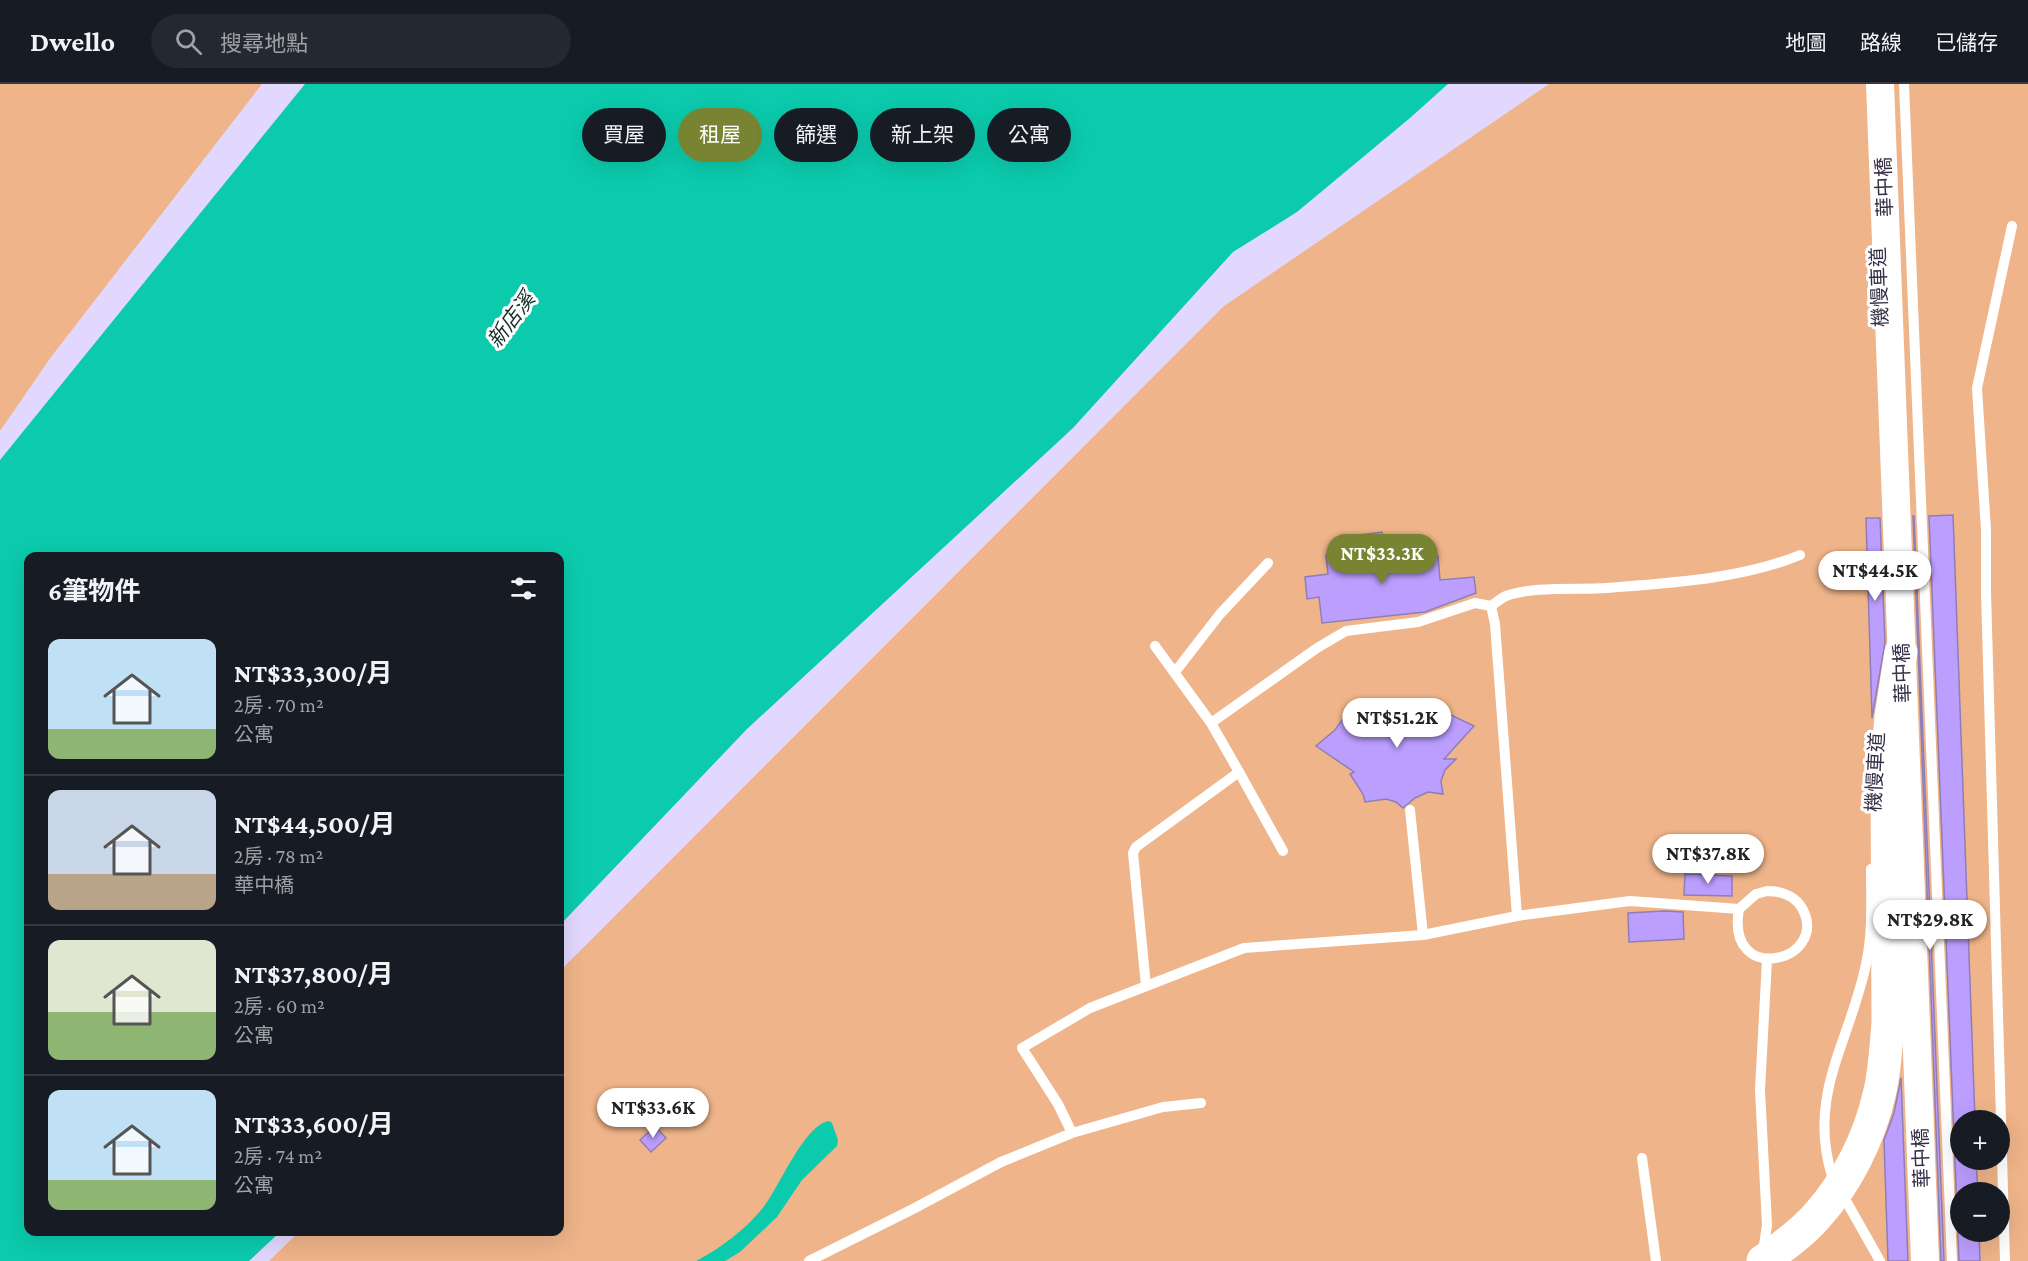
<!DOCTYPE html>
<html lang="zh-TW">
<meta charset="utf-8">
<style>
:root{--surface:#171b24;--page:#242831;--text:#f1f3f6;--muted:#9ea1a6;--line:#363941;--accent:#788432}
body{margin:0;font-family:"Crimson Pro","Noto Sans TC",serif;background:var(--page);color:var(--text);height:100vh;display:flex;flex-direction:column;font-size:22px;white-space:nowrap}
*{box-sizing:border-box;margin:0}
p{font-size:20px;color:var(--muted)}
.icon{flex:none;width:33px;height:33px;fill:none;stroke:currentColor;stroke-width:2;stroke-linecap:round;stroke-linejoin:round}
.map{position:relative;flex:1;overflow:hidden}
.side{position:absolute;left:24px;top:468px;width:540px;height:684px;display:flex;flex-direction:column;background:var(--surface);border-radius:12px;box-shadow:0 6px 24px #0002}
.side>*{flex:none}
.banner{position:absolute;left:582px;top:24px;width:570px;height:54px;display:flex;gap:12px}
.tools{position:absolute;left:1950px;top:1026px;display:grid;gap:12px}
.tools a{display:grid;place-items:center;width:60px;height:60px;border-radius:50%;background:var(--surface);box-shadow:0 6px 24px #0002;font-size:30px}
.price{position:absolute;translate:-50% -51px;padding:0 14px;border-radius:21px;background:#fff;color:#222;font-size:20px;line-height:39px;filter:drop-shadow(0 2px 3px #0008)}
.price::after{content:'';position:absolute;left:50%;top:36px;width:18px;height:14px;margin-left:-9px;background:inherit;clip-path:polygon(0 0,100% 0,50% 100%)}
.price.current{background:var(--accent);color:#fff}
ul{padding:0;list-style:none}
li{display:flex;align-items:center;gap:18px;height:150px;padding:0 24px}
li+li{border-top:2px solid var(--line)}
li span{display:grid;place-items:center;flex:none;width:168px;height:120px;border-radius:12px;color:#555}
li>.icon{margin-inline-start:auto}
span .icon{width:72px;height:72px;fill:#fffc;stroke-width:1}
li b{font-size:26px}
h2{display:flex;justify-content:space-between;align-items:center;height:72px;padding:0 24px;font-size:26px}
.pill{padding:0 21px;border-radius:27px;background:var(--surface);box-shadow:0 6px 24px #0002;font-size:21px;line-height:54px}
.pill.current{background:var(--accent);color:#fff}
header{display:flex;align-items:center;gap:36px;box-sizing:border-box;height:84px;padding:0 30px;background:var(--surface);border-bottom:2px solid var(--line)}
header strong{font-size:28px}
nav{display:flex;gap:33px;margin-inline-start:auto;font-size:21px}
.search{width:420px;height:54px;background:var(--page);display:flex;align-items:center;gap:15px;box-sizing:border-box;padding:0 21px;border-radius:33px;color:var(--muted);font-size:22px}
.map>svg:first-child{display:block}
.green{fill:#efb489;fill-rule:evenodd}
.water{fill:#0ccbad}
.building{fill:#bc9eff;stroke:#8e7eb6;stroke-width:1.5}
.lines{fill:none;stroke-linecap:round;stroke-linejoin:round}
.lane{stroke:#fff;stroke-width:10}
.secondary{stroke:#fff;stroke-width:28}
.highway{stroke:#fff;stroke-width:33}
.labels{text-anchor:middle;stroke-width:6;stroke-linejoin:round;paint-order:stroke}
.street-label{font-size:20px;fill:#362f47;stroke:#fff}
.water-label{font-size:21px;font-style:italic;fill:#152f29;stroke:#fff}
</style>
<header>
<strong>Dwello</strong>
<div class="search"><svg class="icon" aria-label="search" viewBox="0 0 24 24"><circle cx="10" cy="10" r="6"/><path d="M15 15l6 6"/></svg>搜尋地點</div>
<nav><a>地圖</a><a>路線</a><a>已儲存</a></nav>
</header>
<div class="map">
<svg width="2028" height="1177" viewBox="0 0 2028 1177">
<rect width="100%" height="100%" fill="#e2d8fd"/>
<path class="green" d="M0 0H262L51 273 0 347Z
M1549 0H2028V1177H269L299 1148H560V887L1224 222ZM1960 1036H2000V1076H1960ZM1960 1108H2000V1148H1960Z"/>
<path class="water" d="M305 0H1448L1410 34 1297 128 1233 168 1073 344 747 645 560 841V472H28V1148H280L249 1177H0V376Z
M829 1037 832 1039 838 1056 837 1062 802 1096 777 1133 740 1168 725 1177H696C719 1166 750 1142 765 1121 779 1103 805 1040 829 1037Z"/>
<path class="building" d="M1953 431 1975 1036H1960V1076H1976L1978 1108H1960V1148H1979L1980 1177H1959L1929 432Z
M1913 432H1914L1944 1177H1941Z
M1866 434H1880L1885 559 1872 634Z
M1382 448 1385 477 1438 472 1440 496 1474 493 1476 509 1425 528 1322 539 1319 513 1307 515 1305 493 1328 490 1326 471 1361 467 1360 451Z
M1406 617 1419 621 1443 623 1451 631 1474 642 1444 675H1456L1445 686 1441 697 1443 710 1428 708 1415 714 1403 724 1396 718 1386 715 1365 718 1363 710 1350 690 1354 688 1316 662 1335 646 1342 636 1364 628 1373 620H1394Z
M1685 790 1732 792V812L1684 811Z
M1664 827 1683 828 1684 855 1629 858 1628 829Z
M1901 994 1908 1177H1888L1884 1056 1894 1029Z
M655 1042 666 1054 651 1068 640 1056Z"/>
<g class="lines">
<path class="lane" d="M1904 0 1952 1177
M1491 522C1496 519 1501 514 1506 512 1533 502 1577 506 1607 504 1669 499 1742 495 1800 471
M1155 562 1211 639
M1175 588 1220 530 1268 479
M1239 688 1283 767
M1410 726 1423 851
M1871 785C1871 816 1873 849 1866 880 1850 958 1807 1010 1832 1092L1880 1177
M1767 807C1781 807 1794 811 1802 824 1831 877 1725 904 1739 825L1756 810Z
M1146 902 1133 769 1136 763 1239 688 1211 639 1317 564 1346 547 1418 538 1475 519 1491 522 1495 540 1517 832
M1072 1049 1058 1020 1022 964 1090 924 1244 864 1423 851 1517 832 1630 817 1739 825
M1642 1074 1656 1177
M1763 1168 1767 1141 1760 1006 1767 876
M809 1177 913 1125 1001 1078 1072 1049 1163 1023 1201 1019
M2005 1177 1986 508V446L1977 304 2012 142"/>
<path class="secondary" d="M1880 0 1925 1177"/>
<path class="highway" d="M1763 1177C1781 1164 1801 1150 1816 1133 1847 1099 1870 1053 1880 1007 1885 985 1886 962 1888 939L1887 679 1891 633 1901 568"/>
</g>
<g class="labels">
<g class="street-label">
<text transform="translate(1884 103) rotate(-92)" y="7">華中橋</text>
<text transform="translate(1879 203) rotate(-92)" y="7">機慢車道</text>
<text transform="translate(1902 589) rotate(-92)" y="7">華中橋</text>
<text transform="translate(1875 688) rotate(-87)" y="7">機慢車道</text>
<text transform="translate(1921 1074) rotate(-92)" y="7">華中橋</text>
</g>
<g class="water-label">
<text transform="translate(511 236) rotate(-53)" y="7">新店溪</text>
</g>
</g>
</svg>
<div class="tools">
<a>+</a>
<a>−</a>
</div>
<b class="price current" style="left:1382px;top:501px">NT$33.3K</b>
<b class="price" style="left:1875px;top:518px">NT$44.5K</b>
<b class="price" style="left:1397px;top:665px">NT$51.2K</b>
<b class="price" style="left:1708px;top:801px">NT$37.8K</b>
<b class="price" style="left:1930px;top:867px">NT$29.8K</b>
<b class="price" style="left:653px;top:1055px">NT$33.6K</b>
<div class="banner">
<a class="pill">買屋</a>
<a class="pill current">租屋</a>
<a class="pill">篩選</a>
<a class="pill">新上架</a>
<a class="pill">公寓</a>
</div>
<section class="side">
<h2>6筆物件<svg class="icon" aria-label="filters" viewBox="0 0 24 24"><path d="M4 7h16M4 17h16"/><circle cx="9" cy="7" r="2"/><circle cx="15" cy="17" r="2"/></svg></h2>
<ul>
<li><span style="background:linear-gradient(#bfe0f5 75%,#8fb573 0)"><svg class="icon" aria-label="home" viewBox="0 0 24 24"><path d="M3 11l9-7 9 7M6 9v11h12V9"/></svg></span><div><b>NT$33,300/月</b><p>2房 · 70 m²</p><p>公寓</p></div></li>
<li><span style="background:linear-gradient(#c9d6e8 70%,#b9a48a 0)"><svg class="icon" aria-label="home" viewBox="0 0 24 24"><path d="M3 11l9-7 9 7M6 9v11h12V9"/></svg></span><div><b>NT$44,500/月</b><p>2房 · 78 m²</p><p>華中橋</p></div></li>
<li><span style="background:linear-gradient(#dfe7d0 60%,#8fb573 0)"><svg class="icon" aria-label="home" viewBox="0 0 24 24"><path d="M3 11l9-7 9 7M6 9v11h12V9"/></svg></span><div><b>NT$37,800/月</b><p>2房 · 60 m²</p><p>公寓</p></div></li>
<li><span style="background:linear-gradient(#bfe0f5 75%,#8fb573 0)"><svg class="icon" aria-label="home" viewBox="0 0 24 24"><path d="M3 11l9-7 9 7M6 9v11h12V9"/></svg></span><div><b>NT$33,600/月</b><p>2房 · 74 m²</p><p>公寓</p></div></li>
</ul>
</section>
</div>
